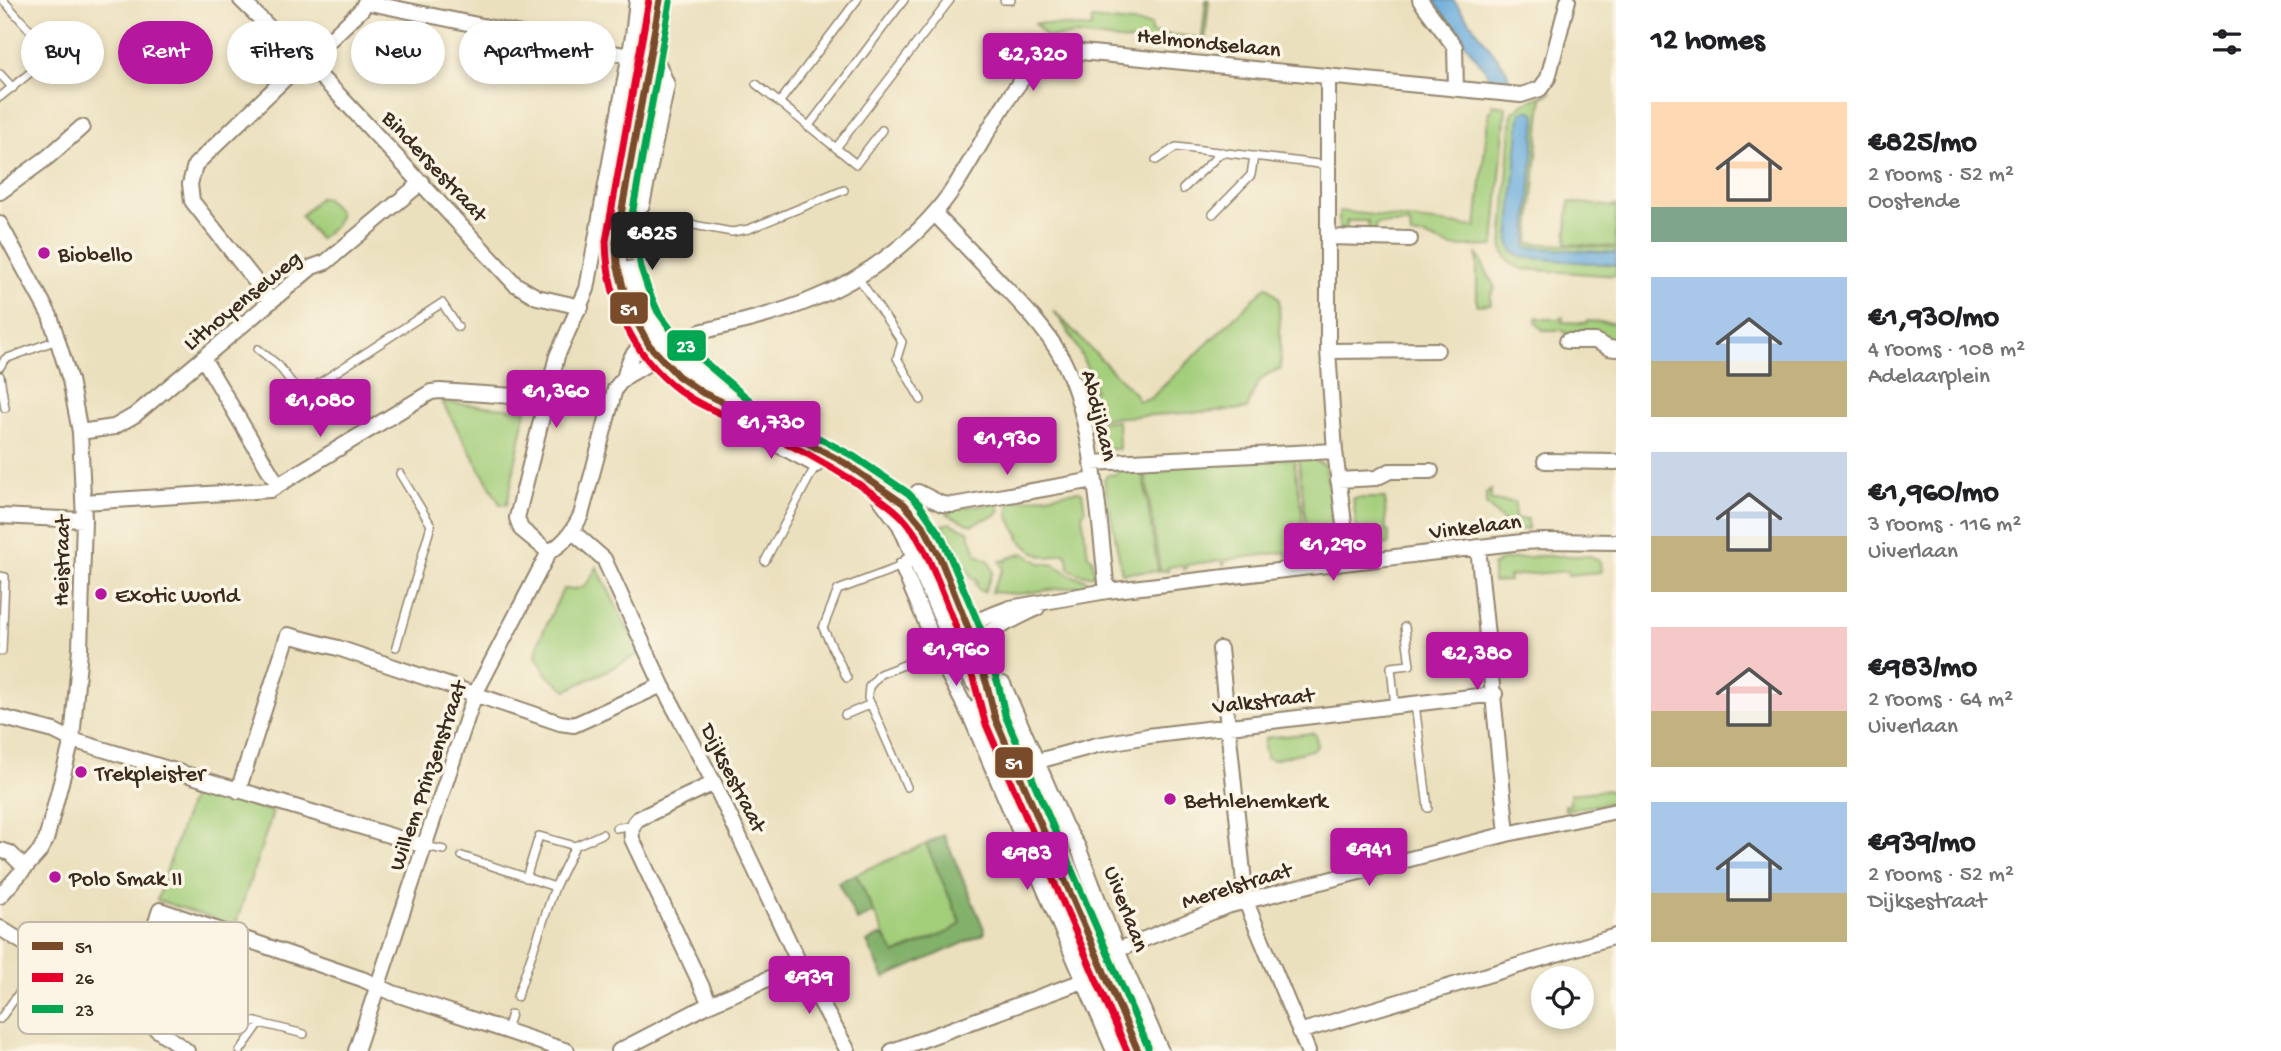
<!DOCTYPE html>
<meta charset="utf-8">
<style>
:root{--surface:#fff;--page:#f2f2f2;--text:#202124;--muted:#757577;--accent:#b5179e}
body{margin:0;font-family:"Gochi Hand",sans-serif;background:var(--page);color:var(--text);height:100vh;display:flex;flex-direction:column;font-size:26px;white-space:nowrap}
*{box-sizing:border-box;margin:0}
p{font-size:23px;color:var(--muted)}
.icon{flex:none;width:38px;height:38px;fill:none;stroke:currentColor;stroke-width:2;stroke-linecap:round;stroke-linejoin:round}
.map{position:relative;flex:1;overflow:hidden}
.panel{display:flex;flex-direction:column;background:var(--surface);width:665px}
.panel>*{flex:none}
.banner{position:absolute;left:21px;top:21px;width:665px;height:63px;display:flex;gap:14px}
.controls{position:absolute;left:1531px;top:966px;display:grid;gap:14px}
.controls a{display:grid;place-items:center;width:63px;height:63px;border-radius:50%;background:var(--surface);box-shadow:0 4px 10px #0003;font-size:35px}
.price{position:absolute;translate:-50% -60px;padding:0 16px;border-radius:7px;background:var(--accent);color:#fff;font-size:23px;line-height:46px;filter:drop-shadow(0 2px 4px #0008)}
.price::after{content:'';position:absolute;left:50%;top:42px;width:21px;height:16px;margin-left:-10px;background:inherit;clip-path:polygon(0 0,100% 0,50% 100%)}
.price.selected{background:#222;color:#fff}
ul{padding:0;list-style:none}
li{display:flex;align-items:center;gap:21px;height:175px;padding:0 35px}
li span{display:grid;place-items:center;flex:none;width:196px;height:140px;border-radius:0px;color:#555}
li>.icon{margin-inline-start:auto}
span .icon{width:84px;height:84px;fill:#fffc;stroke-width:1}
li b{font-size:30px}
h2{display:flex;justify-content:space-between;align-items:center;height:84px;padding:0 35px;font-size:30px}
.chip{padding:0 24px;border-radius:32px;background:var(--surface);box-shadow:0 4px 10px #0003;font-size:24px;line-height:63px}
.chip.selected{background:var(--accent);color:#fff}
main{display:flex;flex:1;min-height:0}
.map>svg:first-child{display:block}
.green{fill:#a3ce7a;stroke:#6f7c4c;stroke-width:2}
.forest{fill:#82b16a;stroke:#5e6e44;stroke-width:2}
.water{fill:#67abdc;stroke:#516a7d;stroke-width:2}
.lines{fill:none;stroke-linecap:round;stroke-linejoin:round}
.lane-casing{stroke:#93856e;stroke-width:10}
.street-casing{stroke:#93856e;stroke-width:18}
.secondary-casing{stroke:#93856e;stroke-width:23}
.lane{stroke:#fff;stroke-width:7}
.street{stroke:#fff;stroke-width:14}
.secondary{stroke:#fff;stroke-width:19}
.bus-1-casing{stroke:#fcf5e5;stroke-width:12}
.bus-2-casing{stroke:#fcf5e5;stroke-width:12}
.bus-3-casing{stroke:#fcf5e5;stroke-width:12}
.bus-1{stroke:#7a4b2a;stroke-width:7}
.bus-2{stroke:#e4002b;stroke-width:7}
.bus-3{stroke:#00a651;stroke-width:7}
.poi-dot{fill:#b5179e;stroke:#fcf5e5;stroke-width:2.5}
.labels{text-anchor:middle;stroke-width:7;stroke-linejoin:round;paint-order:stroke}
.street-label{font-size:23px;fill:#3b2a1e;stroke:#fcf5e5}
.poi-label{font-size:23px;fill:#3b2a1e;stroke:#fcf5e5;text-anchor:start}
.key{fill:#fcf5e5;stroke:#c2b8a9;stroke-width:2}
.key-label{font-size:19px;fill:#3b2a1e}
.line-badge{stroke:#fcf5e5;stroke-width:2.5}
.badge-label{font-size:19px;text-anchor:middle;font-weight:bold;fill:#fff}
</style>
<main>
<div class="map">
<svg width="1616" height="1051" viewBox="0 0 1616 1051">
<rect width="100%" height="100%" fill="#fcf5e5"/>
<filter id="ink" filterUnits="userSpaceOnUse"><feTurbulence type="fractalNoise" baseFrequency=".0143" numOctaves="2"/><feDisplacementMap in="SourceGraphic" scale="14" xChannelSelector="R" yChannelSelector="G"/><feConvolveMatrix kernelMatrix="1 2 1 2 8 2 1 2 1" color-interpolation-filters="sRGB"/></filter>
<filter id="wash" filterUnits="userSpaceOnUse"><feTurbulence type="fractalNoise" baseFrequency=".00686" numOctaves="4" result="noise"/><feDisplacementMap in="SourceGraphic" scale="28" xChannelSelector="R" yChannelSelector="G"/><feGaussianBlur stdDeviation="1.57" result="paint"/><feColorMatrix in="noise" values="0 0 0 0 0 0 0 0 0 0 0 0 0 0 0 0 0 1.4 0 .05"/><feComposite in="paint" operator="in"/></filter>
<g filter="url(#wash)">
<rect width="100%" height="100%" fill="#ebe0be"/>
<path class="green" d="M1206 0H1209L1204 49 1074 35 1048 38 1035 24 1037 23 1091 28 1092 19 1151 25V33L1202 38Z
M1552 92 1542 97 1529 243 1616 248V253L1526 248 1522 112 1509 241 1517 255 1521 257 1616 265V276L1522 269 1510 263 1502 249 1512 113 1524 103Z
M1492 104 1506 106 1494 246 1451 247 1424 236H1411L1410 224H1376L1375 236 1369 233 1368 221H1347L1346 230H1339V211L1476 227 1489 111H1492Z
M319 198H326L339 212C340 225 327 232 319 239L301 216Z
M1569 202 1615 207 1616 204V247L1566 244Z
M1477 253 1495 288 1490 297 1491 304 1477 305Z
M1267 286 1279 299 1281 369C1258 374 1254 389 1247 409L1093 419 1087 393 1095 390C1086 361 1072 335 1053 310L1136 395 1138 401 1151 398Z
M1539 317 1540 319H1559L1563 317V322L1586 323 1587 321 1613 323 1616 321V342H1606L1598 334H1567L1562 330H1543L1536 323V318Z
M442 402 526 410 507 505 500 504Z
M1118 421 1119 449H1102L1098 447 1093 422Z
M1316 456V461L1323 464 1326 469 1335 540 1331 549 1310 554 1304 508 1301 509 1306 550 1294 552V556L1287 557 1286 552 1225 560V564L1223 565 1222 560 1186 565V569H1183L1182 565 1168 567V571L1160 570 1144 466 1294 458 1301 506 1304 505 1298 457Z
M1142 468 1158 571 1122 573 1104 479 1108 475 1117 474V469Z
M1491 490V501L1515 502V519H1528V529L1512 530 1486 504V494Z
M1076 491 1082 492 1085 510 1082 515 1088 555 1092 558 1095 575C1086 576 1076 574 1069 568L1068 558 1065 553C1059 553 1054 557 1048 557 1038 557 1026 546 1019 539V533H1017L1008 515 1010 502Z
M1353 498H1385L1386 531 1389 532V544L1367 547 1358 542Z
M997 504 1000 510 996 515 971 525 947 514 946 509Z
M950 523 968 531 977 555 989 561 993 572 984 592 980 591 975 583 978 582 976 578 973 579 943 525Z
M1021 553 1025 554 1040 563 1055 565 1075 577 1085 579 1089 585 1017 594 991 592 1003 569 1000 561 1005 560 1006 562 1007 559 1018 554 1021 556Z
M1539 556H1591L1600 562 1601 572 1568 575V571L1509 576V581L1493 582V566L1502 560Z
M597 567 640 654 567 690 547 675 536 656 539 641 562 591 564 589C586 590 587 585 597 567Z
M999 689 1067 847 1059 826 1072 850 1068 852 1051 827 994 692Z
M984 715 1085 946 1078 949 985 730 982 716Z
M1313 733 1316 735 1317 746 1315 749 1273 760 1266 758V752L1264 751 1265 738Z
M195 786 273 812 235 926 157 900Z
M1609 790 1616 794V802L1565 810V805H1570V794Z
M926 844 961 923 951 931 894 955 856 874Z"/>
<path class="forest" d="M944 835 985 931 984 934 884 978 867 942 880 936H884L895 954 951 931 961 923 926 844Z
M856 874 874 913 857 921 838 882Z"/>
<path class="water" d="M1433 0H1453L1506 69 1510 83 1496 81 1491 78Z
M1527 110 1535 113 1536 118 1526 247 1616 253V265L1521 257 1513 252 1509 241 1520 117 1522 112Z"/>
</g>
<g filter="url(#ink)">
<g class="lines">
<defs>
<path id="lane" d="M1004 0H1011
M0 74 13 88
M756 84 856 164 882 130
M0 97 52 55 3 0
M779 103 857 0
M808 127 904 0
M836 148 950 0
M1156 160 1176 147 1328 165
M1183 189 1222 152
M632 210 644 216 732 232 749 229 844 190
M1213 214 1251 175 1254 156
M857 276 902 342 897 358 921 400
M258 349 278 365 301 395 442 303 458 327
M0 367 5 359 57 340
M0 376 5 408
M765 561 816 465
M0 576 5 577 2 651H0
M396 647 431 525 400 474
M847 678 823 628 838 590 902 566
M1415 704 1428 808
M1395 706 1391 667 1410 665 1405 627
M845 715 871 704
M907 787 868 698 869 687 880 674 938 652
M616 828 632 825
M425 846 444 850
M462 856 555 887 517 997
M526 878 539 836 575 846 602 834
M555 887 575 846
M198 991 252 1021 304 1034
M0 1019 45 957
M506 1030 511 1014
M240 1051 260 1023"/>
<path id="street" d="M241 0 336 92 515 284 537 297 581 307
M1420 0 1455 47 1456 89
M365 2 629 56
M1328 76V351L1335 451 1347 548
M0 192 48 157 82 127
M935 214C957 237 979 260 1001 283 1022 305 1043 326 1059 353 1094 412 1099 522 1107 591
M621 215 642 205 667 85 652 49
M0 224 50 316 70 380 80 432 84 520 80 649 72 740 46 840 39 852 0 896
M1328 237 1410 239
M271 301 192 201 190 184 195 165 294 70 311 58 362 9 366 0
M700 332C736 323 774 315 808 301 867 278 923 236 957 183 987 136 1010 85 1051 47L1071 51 1521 95 1540 89 1548 78 1568 0
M1567 341H1595L1609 348 1616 349
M1328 351 1437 350
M203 358 273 477
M625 376C628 359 635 345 655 340
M726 405 742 426 816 465 823 453
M80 432 114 427 135 415 312 267 326 262 422 182
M1545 461 1616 462
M1091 463 1335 451
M1338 480 1376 478 1390 471H1431
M918 492 942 504 953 505 1094 480
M84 502 270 490 431 392 440 391 527 397 545 401
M0 516 84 520
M572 531 604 559 662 685 714 783 800 965 848 1051
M1478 547 1507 834
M549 552 521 529 517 518 557 356 587 289 633 36 637 0
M916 556 902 566 946 670 972 720 1114 1051
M962 630 971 623 1010 608 1107 591 1522 542 1544 541 1616 542
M962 637 989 632 1037 608
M1220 649 1246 902 1308 1051
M986 681 1003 684 1065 826 1078 847 1117 950 1161 1051
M0 717 54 731 72 740 425 846
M972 720 982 696
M1038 761 1097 745 1148 736 1495 694
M238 791 288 635 338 648 560 723 574 725 662 685
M0 850 10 853 25 868
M0 928 127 1008 187 1051
M1117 950 1227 906 1507 834 1616 811
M710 1004 632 839C631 830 631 826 638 819L714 783
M127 1008 160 910 362 979 393 993 567 1051
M1299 1032 1616 936
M356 1051 475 694 549 552C565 543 573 531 581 515L615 389C618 385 622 379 627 376 639 368 654 363 660 349
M619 1051 710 1004 800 965
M892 1051 1083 981"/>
<path id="secondary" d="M660 0 616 242C614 300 647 359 696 389 714 399 731 405 749 414 792 433 836 456 875 483 887 492 902 500 912 512 931 534 941 561 952 587 970 630 986 673 995 718
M631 271C647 332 686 360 731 398
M882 497 902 524 953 639 976 682
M989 709 1020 773 1138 1051"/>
</defs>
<use href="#lane" class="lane-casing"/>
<use href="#street" class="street-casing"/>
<use href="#secondary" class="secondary-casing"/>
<use href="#lane" class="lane"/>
<use href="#street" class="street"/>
<use href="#secondary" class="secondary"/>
<defs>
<path id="bus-1" d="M660 0 616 242 617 264 628 306 649 345 678 376 703 393 781 429 845 463 904 504 925 529 940 558 971 635 987 685 995 718 1138 1051"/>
<path id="bus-2" d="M649 0 606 241C607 304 636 363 690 398 711 411 735 419 757 429 793 445 827 464 860 485 874 495 890 504 902 517 920 536 930 562 940 586 959 631 973 675 985 722L1127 1051"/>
<path id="bus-3" d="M670 2 632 215 641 268 649 292 658 312 672 331 695 354 754 404 853 456 908 493 919 504 942 538 982 632 999 687 1005 715 1148 1047"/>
</defs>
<use href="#bus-1" class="bus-1-casing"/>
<use href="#bus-2" class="bus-2-casing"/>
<use href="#bus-3" class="bus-3-casing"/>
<use href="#bus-1" class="bus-1"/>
<use href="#bus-2" class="bus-2"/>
<use href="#bus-3" class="bus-3"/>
</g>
</g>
<g class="poi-dot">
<circle cx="44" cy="253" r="7"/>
<circle cx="101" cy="594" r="7"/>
<circle cx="81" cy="772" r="7"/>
<circle cx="1170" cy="799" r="7"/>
<circle cx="55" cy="877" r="7"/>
</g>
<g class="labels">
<g class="street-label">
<text transform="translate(1209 41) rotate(6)" y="8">Helmondselaan</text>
<text transform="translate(436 165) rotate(47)" y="8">Bindersestraat</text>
<text transform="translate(241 299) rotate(-39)" y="8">Lithoyenseweg</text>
<text transform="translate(1101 415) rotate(76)" y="8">Abdijlaan</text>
<text transform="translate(1475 525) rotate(-7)" y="8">Vinkelaan</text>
<text transform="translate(60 561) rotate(-89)" y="8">Heistraat</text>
<text transform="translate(1263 699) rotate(-7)" y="8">Valkstraat</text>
<text transform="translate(426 775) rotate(-71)" y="8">Willem Prinzenstraat</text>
<text transform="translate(735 777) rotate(63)" y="8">Dijksestraat</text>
<text transform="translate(1236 884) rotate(-17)" y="8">Merelstraat</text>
<text transform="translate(1128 908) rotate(69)" y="8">Uiverlaan</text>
</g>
<g class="poi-label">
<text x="58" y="261">Biobello</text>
<text x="115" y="602">Exotic World</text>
<text x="95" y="780">Trekpleister</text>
<text x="1184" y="807">Bethlehemkerk</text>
<text x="69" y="885">Polo Smak II</text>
</g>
</g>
<rect x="18" y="922" width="230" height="112" rx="10" class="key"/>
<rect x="32" y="942" width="31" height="8" fill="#7a4b2a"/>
<rect x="32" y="973" width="31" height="9" fill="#e4002b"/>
<rect x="32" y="1005" width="31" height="8" fill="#00a651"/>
<g class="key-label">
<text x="75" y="953">51</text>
<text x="75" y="984">26</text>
<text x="75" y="1016">23</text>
</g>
<g class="line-badge">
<rect x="609" y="291" width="40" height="34" rx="7" fill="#7a4b2a"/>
<rect x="666" y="329" width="41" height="33" rx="7" fill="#00a651"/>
<rect x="994" y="746" width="40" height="33" rx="7" fill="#7a4b2a"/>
</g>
<g class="badge-label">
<text x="629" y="315">51</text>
<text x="686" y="352">23</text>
<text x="1014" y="769">51</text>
</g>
</svg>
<div class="controls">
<a><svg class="icon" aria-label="locate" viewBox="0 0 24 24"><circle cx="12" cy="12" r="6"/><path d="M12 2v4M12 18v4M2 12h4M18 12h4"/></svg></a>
</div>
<b class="price" style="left:1033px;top:93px">€2,320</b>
<b class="price selected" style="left:652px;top:272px">€825</b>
<b class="price" style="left:556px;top:430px">€1,360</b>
<b class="price" style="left:320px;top:439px">€1,080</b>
<b class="price" style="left:771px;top:461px">€1,730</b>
<b class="price" style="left:1007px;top:477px">€1,930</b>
<b class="price" style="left:1333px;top:583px">€1,290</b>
<b class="price" style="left:956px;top:688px">€1,960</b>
<b class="price" style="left:1477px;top:692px">€2,380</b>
<b class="price" style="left:1369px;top:888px">€941</b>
<b class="price" style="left:1027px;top:892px">€983</b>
<b class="price" style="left:809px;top:1016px">€939</b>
<div class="banner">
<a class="chip">Buy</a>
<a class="chip selected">Rent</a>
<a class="chip">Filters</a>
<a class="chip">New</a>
<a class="chip">Apartment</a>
</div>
</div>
<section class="panel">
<h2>12 homes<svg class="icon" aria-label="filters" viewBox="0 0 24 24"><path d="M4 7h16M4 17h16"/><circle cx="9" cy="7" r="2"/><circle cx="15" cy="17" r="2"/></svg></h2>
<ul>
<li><span style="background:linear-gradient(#ffd9b3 75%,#7fa58c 0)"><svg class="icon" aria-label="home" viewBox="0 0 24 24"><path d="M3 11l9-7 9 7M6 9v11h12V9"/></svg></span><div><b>€825/mo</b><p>2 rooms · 52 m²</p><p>Oostende</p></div></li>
<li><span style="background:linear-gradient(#a9c7e8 60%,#c2b280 0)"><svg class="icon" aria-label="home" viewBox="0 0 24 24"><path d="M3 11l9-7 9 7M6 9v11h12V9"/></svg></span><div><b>€1,930/mo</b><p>4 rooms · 108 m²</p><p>Adelaarplein</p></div></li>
<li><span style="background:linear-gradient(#c9d6e8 60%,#c2b280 0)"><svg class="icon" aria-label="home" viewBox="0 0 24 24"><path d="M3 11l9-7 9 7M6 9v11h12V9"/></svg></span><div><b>€1,960/mo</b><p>3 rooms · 116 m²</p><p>Uiverlaan</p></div></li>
<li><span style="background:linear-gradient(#f6c9c9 60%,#c2b280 0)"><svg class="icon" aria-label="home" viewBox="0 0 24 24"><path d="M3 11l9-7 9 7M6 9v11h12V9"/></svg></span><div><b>€983/mo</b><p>2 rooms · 64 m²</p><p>Uiverlaan</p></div></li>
<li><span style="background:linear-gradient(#a9c7e8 65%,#c2b280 0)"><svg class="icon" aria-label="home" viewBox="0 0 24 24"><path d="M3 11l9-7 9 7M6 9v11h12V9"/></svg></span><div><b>€939/mo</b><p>2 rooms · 52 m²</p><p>Dijksestraat</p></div></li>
</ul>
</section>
</main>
